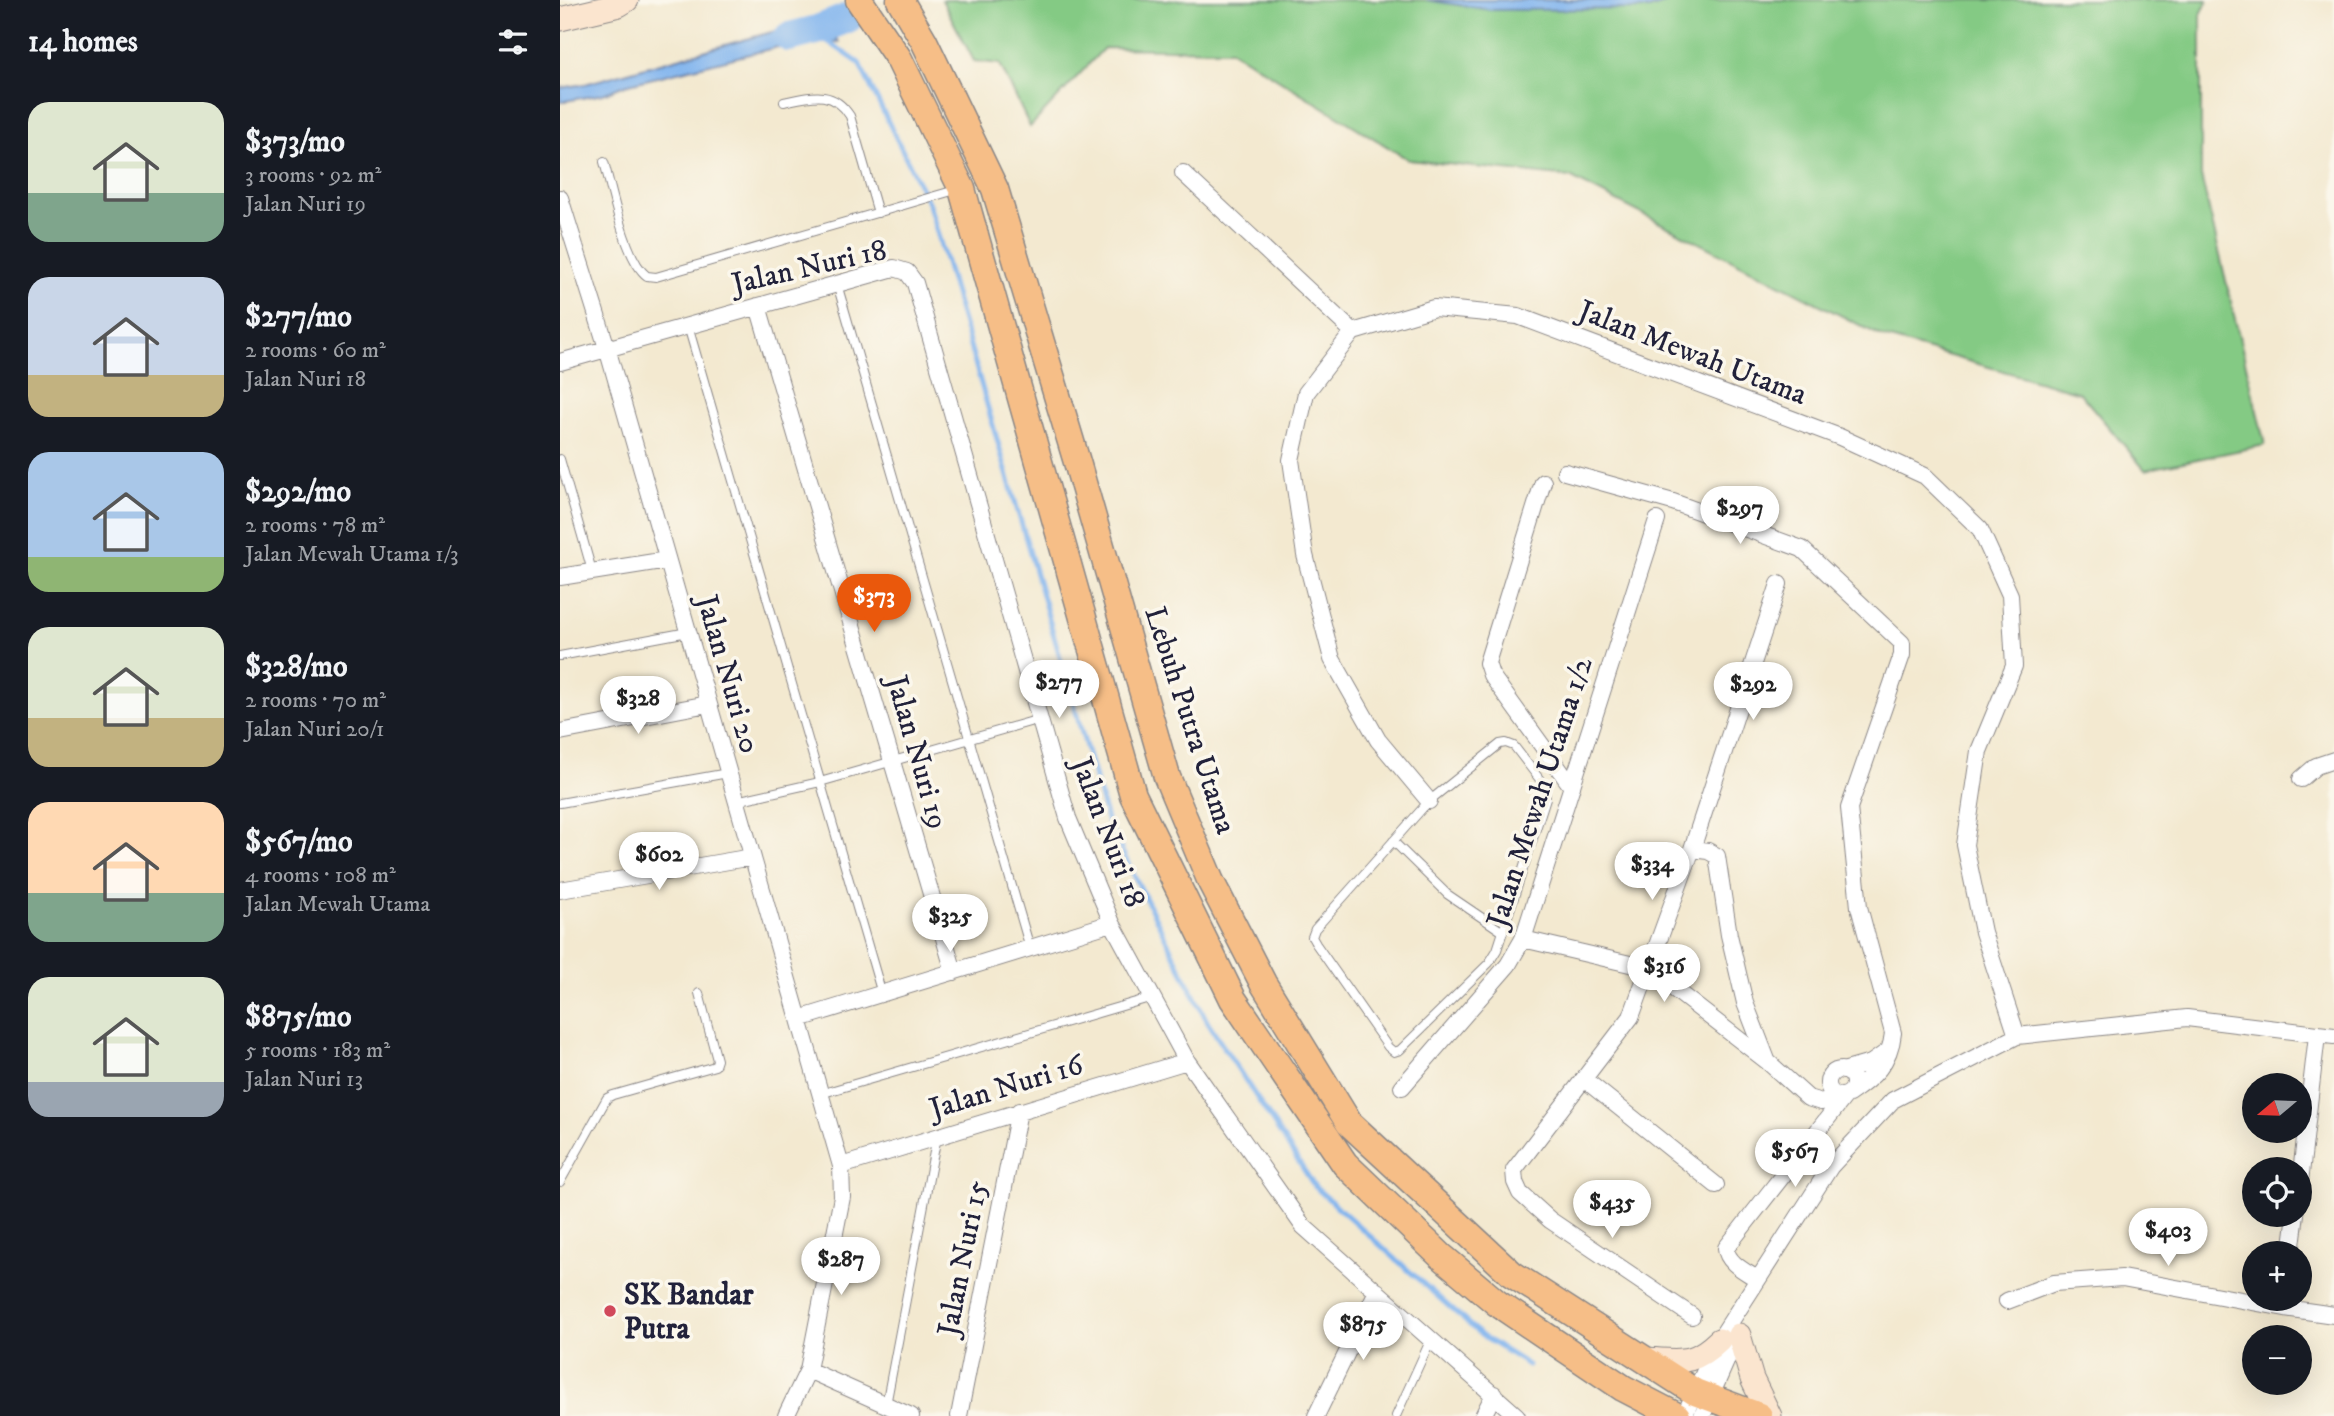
<!DOCTYPE html>
<meta charset="utf-8">
<style>
:root{--surface:#171b24;--page:#242831;--text:#f1f3f6;--muted:#9ea1a6;--accent:#ea580c}
body{margin:0;font-family:"IM FELL DW Pica",serif;background:var(--page);color:var(--text);height:100vh;display:flex;flex-direction:column;font-size:26px;white-space:nowrap}
*{box-sizing:border-box;margin:0}
p{font-size:23px;color:var(--muted)}
.icon{flex:none;width:38px;height:38px;fill:none;stroke:currentColor;stroke-width:2;stroke-linecap:round;stroke-linejoin:round}
.map{position:relative;flex:1;overflow:hidden}
.sheet{display:flex;flex-direction:column;background:var(--surface);width:560px}
.sheet>*{flex:none}
.needle{width:46px;rotate:251deg}
.fabs{position:absolute;left:1682px;top:1073px;display:grid;gap:14px}
.fabs a{display:grid;place-items:center;width:70px;height:70px;border-radius:50%;background:var(--surface);box-shadow:0 7px 28px #0002;font-size:35px}
.price{position:absolute;translate:-50% -60px;padding:0 16px;border-radius:24px;background:#fff;color:#222;font-size:23px;line-height:46px;filter:drop-shadow(0 2px 4px #0008)}
.price::after{content:'';position:absolute;left:50%;top:42px;width:21px;height:16px;margin-left:-10px;background:inherit;clip-path:polygon(0 0,100% 0,50% 100%)}
.price.active{background:var(--accent);color:#fff}
ul{padding:0;list-style:none}
li{display:flex;align-items:center;gap:21px;height:175px;padding:0 28px}
li span{display:grid;place-items:center;flex:none;width:196px;height:140px;border-radius:21px;color:#555}
li>.icon{margin-inline-start:auto}
span .icon{width:84px;height:84px;fill:#fffc;stroke-width:1}
li b{font-size:30px}
h2{display:flex;justify-content:space-between;align-items:center;height:84px;padding:0 28px;font-size:30px}
main{display:flex;flex:1;min-height:0}
.map>svg:first-child{display:block}
.green{fill:#84ca84;stroke:#537660;stroke-width:2}
.water{fill:#80b4ee;stroke:#516b94;stroke-width:2}
.lines{fill:none;stroke-linecap:round;stroke-linejoin:round}
.stream{stroke:#80b4ee;stroke-width:5}
.river{stroke:#80b4ee;stroke-width:30}
.lane-casing{stroke:#8a8686;stroke-width:10}
.street-casing{stroke:#8a8686;stroke-width:18}
.secondary-casing{stroke:#8a8686;stroke-width:25}
.primary-casing{stroke:#8a8686;stroke-width:29}
.lane{stroke:#fff;stroke-width:8}
.street{stroke:#fff;stroke-width:16}
.secondary{stroke:#fbe5cf;stroke-width:23}
.primary{stroke:#f6be87;stroke-width:26}
.poi-dot{fill:#d1495b;stroke:#fbf7ec;stroke-width:2.5}
.labels{text-anchor:middle;stroke-width:7;stroke-linejoin:round;paint-order:stroke}
.street-label{font-size:30px;fill:#22223b;stroke:#fbf7ec}
.poi-label{font-size:30px;font-weight:bold;fill:#22223b;stroke:#fbf7ec;text-anchor:start}
</style>
<main>
<section class="sheet">
<h2>14 homes<svg class="icon" aria-label="filters" viewBox="0 0 24 24"><path d="M4 7h16M4 17h16"/><circle cx="9" cy="7" r="2"/><circle cx="15" cy="17" r="2"/></svg></h2>
<ul>
<li><span style="background:linear-gradient(#dfe7d0 65%,#7fa58c 0)"><svg class="icon" aria-label="home" viewBox="0 0 24 24"><path d="M3 11l9-7 9 7M6 9v11h12V9"/></svg></span><div><b>$373/mo</b><p>3 rooms · 92 m²</p><p>Jalan Nuri 19</p></div></li>
<li><span style="background:linear-gradient(#c9d6e8 70%,#c2b280 0)"><svg class="icon" aria-label="home" viewBox="0 0 24 24"><path d="M3 11l9-7 9 7M6 9v11h12V9"/></svg></span><div><b>$277/mo</b><p>2 rooms · 60 m²</p><p>Jalan Nuri 18</p></div></li>
<li><span style="background:linear-gradient(#a9c7e8 75%,#8fb573 0)"><svg class="icon" aria-label="home" viewBox="0 0 24 24"><path d="M3 11l9-7 9 7M6 9v11h12V9"/></svg></span><div><b>$292/mo</b><p>2 rooms · 78 m²</p><p>Jalan Mewah Utama 1/3</p></div></li>
<li><span style="background:linear-gradient(#dfe7d0 65%,#c2b280 0)"><svg class="icon" aria-label="home" viewBox="0 0 24 24"><path d="M3 11l9-7 9 7M6 9v11h12V9"/></svg></span><div><b>$328/mo</b><p>2 rooms · 70 m²</p><p>Jalan Nuri 20/1</p></div></li>
<li><span style="background:linear-gradient(#ffd9b3 65%,#7fa58c 0)"><svg class="icon" aria-label="home" viewBox="0 0 24 24"><path d="M3 11l9-7 9 7M6 9v11h12V9"/></svg></span><div><b>$567/mo</b><p>4 rooms · 108 m²</p><p>Jalan Mewah Utama</p></div></li>
<li><span style="background:linear-gradient(#dfe7d0 75%,#9aa5b1 0)"><svg class="icon" aria-label="home" viewBox="0 0 24 24"><path d="M3 11l9-7 9 7M6 9v11h12V9"/></svg></span><div><b>$875/mo</b><p>5 rooms · 183 m²</p><p>Jalan Nuri 13</p></div></li>
</ul>
</section>
<div class="map">
<svg width="1774" height="1416" viewBox="0 0 1774 1416">
<rect width="100%" height="100%" fill="#fbf7ec"/>
<filter id="ink" filterUnits="userSpaceOnUse"><feTurbulence type="fractalNoise" baseFrequency=".0143" numOctaves="2"/><feDisplacementMap in="SourceGraphic" scale="14" xChannelSelector="R" yChannelSelector="G"/><feConvolveMatrix kernelMatrix="1 2 1 2 8 2 1 2 1" color-interpolation-filters="sRGB"/></filter>
<filter id="wash" filterUnits="userSpaceOnUse"><feTurbulence type="fractalNoise" baseFrequency=".00686" numOctaves="4" result="noise"/><feDisplacementMap in="SourceGraphic" scale="28" xChannelSelector="R" yChannelSelector="G"/><feGaussianBlur stdDeviation="1.57" result="paint"/><feColorMatrix in="noise" values="0 0 0 0 0 0 0 0 0 0 0 0 0 0 0 0 0 1.4 0 .05"/><feComposite in="paint" operator="in"/></filter>
<g filter="url(#wash)">
<rect width="100%" height="100%" fill="#f3e9d0"/>
<path class="green" d="M382 0H1648L1641 14V176L1705 445 1585 470 1520 393 1323 337 1010 177 849 160 671 50 544 48 470 127 440 64 414 61Z"/>
<path class="water" d="M866 0H1115L1089 9 931 10Z
M262 18 279 42 242 41 65 85 43 94 0 102V88L25 84Z"/>
<g class="lines">
<path class="stream" d="M263 38 299 63 369 204 548 823 648 1023 755 1187 922 1336 968 1365"/>
<path class="river" d="M229 37 257 30 288 18"/>
</g>
</g>
<g filter="url(#ink)">
<g class="lines">
<defs>
<path id="lane" d="M224 102C252 96 273 89 290 116L318 213
M44 162C52 190 65 260 87 276L96 277 399 189
M277 284 470 948
M128 326 322 994
M0 459 32 571
M0 656 128 632
M946 743 954 746 984 785 986 798 937 950 929 963 840 1050 834 1052 828 1047 756 944 752 937 755 929 869 801 940 744Z
M176 801 260 782 480 719
M0 803 168 773
M833 841 887 894 943 932
M260 1094 593 997
M0 1182 47 1098 53 1095 155 1066 157 1060 139 993
M326 1405 377 1136
M836 1416 871 1339"/>
<path id="street" d="M623 173 793 332
M0 198 47 348 281 1166 282 1197 248 1370 226 1416
M198 306 394 972
M0 362 334 268 347 272 355 283 508 818 552 923 627 1061 743 1226 957 1416
M1005 472 1113 502 1242 549 1342 643V655L1289 808 1299 907 1333 1033C1330 1063 1313 1078 1289 1094
M983 482 927 663 931 675 1012 787
M0 577 107 560
M0 732 148 704
M1741 779 1756 766 1774 760
M869 801 818 740 772 659 745 555 731 460 746 393 793 332 874 308 958 316 1280 437 1365 476 1420 529 1450 595 1454 666 1419 751 1405 845 1423 932 1457 1036
M1132 849 1148 851 1157 856 1169 935 1185 1003 1207 1060
M0 890 192 857
M963 939 1087 968 1208 1062 1248 1098 1261 1102 1280 1096
M239 1019 552 923
M1268 1083a13 13 0 1 1 26 0a13 13 0 1 1-26 0Z
M1283 1071 1311 1063 1328 1051
M1024 1079 1156 1185
M842 1087 948 965 963 939 1097 520
M281 1166 627 1061
M1740 1182 1757 1035
M1731 1253 1736 1214
M1197 1279C1185 1271 1167 1263 1166 1248L1285 1096
M1447 1301 1494 1283 1562 1278 1725 1308 1774 1315
M1132 1316 990 1220 960 1193 955 1182 954 1170 1071 1017 1132 849 1219 584
M248 1370 351 1416
M399 1416 459 1111
M756 1416 817 1291
M923 1416 934 1394
M1124 1416 1159 1340 1271 1166 1333 1100 1457 1036 1627 1018 1774 1036
M1142 1416 1179 1332"/>
<path id="secondary" d="M0 19 59 5 67 0
M1179 1335 1192 1379 1210 1416
M1083 1359C1120 1360 1131 1367 1159 1340"/>
<path id="primary" d="M299 0 339 59 402 189 573 795 673 999 785 1164 880 1255 937 1303 1063 1388 1117 1416
M340 0 364 41 435 189 517 462 607 777 651 882 703 983 789 1123 952 1274 1135 1392 1199 1416"/>
</defs>
<use href="#lane" class="lane-casing"/>
<use href="#street" class="street-casing"/>
<use href="#secondary" class="secondary-casing"/>
<use href="#primary" class="primary-casing"/>
<use href="#lane" class="lane"/>
<use href="#street" class="street"/>
<use href="#secondary" class="secondary"/>
<use href="#primary" class="primary"/>
</g>
</g>
<circle class="poi-dot" cx="50" cy="1311" r="7"/>
<g class="labels">
<g class="street-label">
<text transform="translate(249 266) rotate(-13)" y="10">Jalan Nuri 18</text>
<text transform="translate(1133 352) rotate(21)" y="10">Jalan Mewah Utama</text>
<text transform="translate(169 674) rotate(74)" y="10">Jalan Nuri 20</text>
<text transform="translate(631 720) rotate(72)" y="10">Lebuh Putra Utama</text>
<text transform="translate(358 752) rotate(74)" y="10">Jalan Nuri 19</text>
<text transform="translate(979 792) rotate(-72)" y="10">Jalan Mewah Utama 1/2</text>
<text transform="translate(549 832) rotate(69)" y="10">Jalan Nuri 18</text>
<text transform="translate(446 1086) rotate(-17)" y="10">Jalan Nuri 16</text>
<text transform="translate(402 1258) rotate(-79)" y="10">Jalan Nuri 15</text>
</g>
<g class="poi-label">
<text x="64" y="1304">SK Bandar<tspan x="64" dy="34">Putra</tspan></text>
</g>
</g>
</svg>
<div class="fabs">
<a><svg class="needle" viewBox="-14 -14 28 28"><path d="M0-13l5 13h-10z" fill="#e53935"/><path d="M0 13l5-13h-10z" fill="#9ea1a6"/></svg></a>
<a><svg class="icon" aria-label="locate" viewBox="0 0 24 24"><circle cx="12" cy="12" r="6"/><path d="M12 2v4M12 18v4M2 12h4M18 12h4"/></svg></a>
<a>+</a>
<a>−</a>
</div>
<b class="price" style="left:1180px;top:546px">$297</b>
<b class="price active" style="left:314px;top:634px">$373</b>
<b class="price" style="left:499px;top:720px">$277</b>
<b class="price" style="left:1193px;top:722px">$292</b>
<b class="price" style="left:78px;top:736px">$328</b>
<b class="price" style="left:99px;top:892px">$602</b>
<b class="price" style="left:1092px;top:902px">$334</b>
<b class="price" style="left:390px;top:954px">$325</b>
<b class="price" style="left:1104px;top:1004px">$316</b>
<b class="price" style="left:1235px;top:1189px">$567</b>
<b class="price" style="left:1052px;top:1240px">$435</b>
<b class="price" style="left:1608px;top:1268px">$403</b>
<b class="price" style="left:281px;top:1297px">$287</b>
<b class="price" style="left:803px;top:1362px">$875</b>
</div>
</main>
